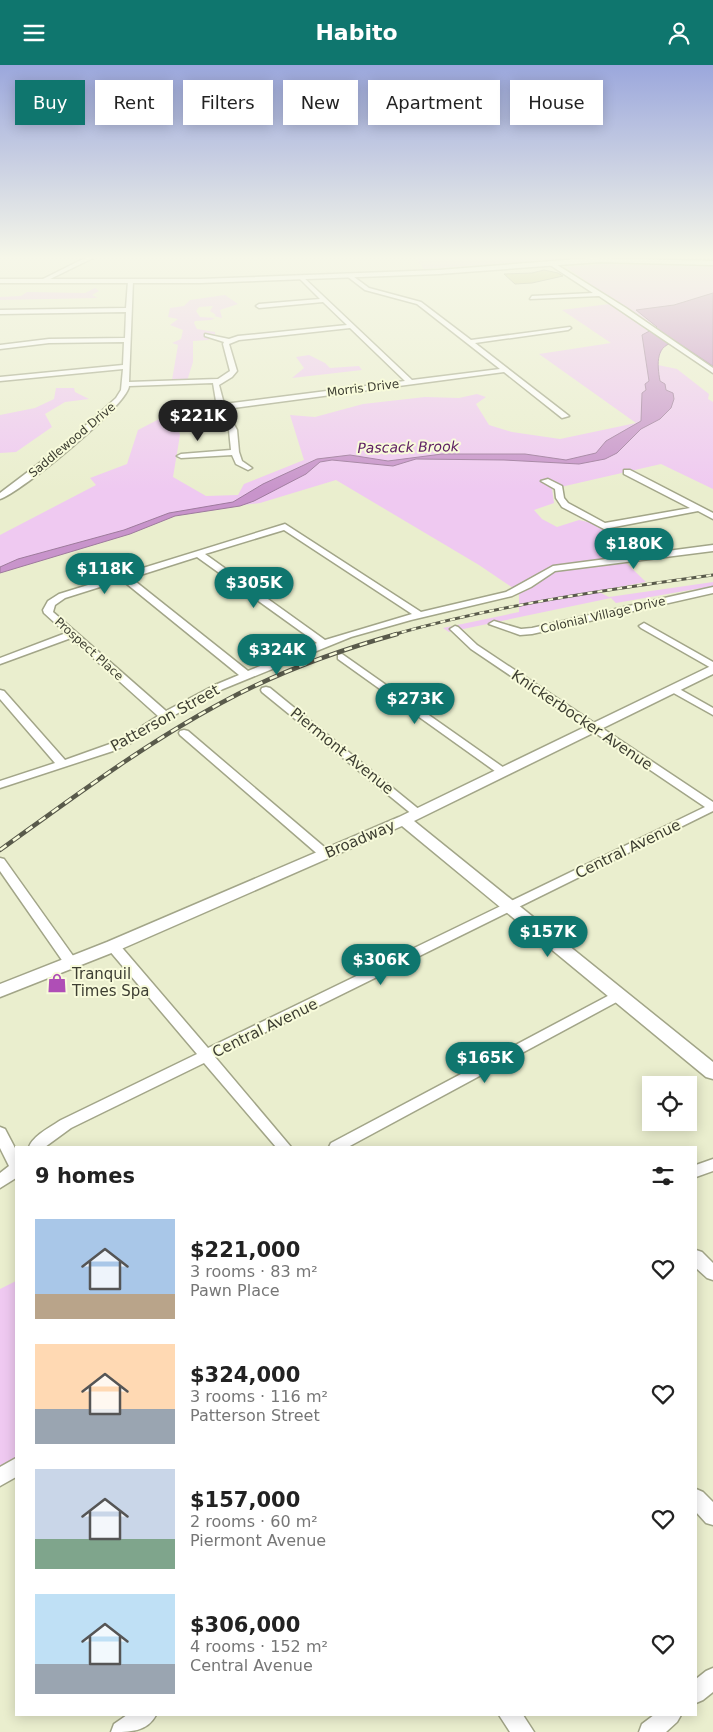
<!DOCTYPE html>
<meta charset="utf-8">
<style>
:root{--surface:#fff;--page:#f2f2f2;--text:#222;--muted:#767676;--accent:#0f766e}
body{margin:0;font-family:"DejaVu Sans",sans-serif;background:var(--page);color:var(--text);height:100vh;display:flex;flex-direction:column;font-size:19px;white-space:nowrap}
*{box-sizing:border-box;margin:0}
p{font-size:16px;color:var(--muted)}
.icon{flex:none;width:28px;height:28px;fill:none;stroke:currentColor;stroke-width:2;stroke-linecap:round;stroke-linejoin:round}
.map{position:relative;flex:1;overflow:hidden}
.sheet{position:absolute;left:15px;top:1081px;width:682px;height:570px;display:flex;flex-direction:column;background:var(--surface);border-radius:0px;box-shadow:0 2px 12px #0003}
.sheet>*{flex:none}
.hud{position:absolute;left:15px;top:15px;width:684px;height:45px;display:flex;gap:10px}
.controls{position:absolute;left:642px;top:1011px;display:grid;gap:10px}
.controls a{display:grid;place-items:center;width:55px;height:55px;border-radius:0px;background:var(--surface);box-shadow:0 2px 12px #0003;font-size:25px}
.price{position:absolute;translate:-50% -42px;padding:0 11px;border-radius:18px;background:var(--accent);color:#fff;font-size:16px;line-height:32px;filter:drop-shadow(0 1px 2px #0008)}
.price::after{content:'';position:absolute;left:50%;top:30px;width:15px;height:11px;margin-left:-8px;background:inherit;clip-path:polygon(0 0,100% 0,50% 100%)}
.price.on{background:#222;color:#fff}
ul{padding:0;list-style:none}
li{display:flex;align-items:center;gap:15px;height:125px;padding:0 20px}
li span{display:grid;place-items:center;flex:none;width:140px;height:100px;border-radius:0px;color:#555}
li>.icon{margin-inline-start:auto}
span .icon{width:60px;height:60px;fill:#fffc;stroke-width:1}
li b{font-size:21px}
h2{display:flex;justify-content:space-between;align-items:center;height:60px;padding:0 20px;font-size:21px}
.chip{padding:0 18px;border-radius:0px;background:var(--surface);box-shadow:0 2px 12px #0003;font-size:18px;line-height:45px}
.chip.on{background:var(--accent);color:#fff}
header{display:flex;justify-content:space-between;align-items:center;height:65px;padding:0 20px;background:var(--accent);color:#fff;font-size:22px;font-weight:600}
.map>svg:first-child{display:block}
.green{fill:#efc9f1}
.water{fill:#c894cb;stroke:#9e7a9d}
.building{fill:#c2c87e;stroke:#929478}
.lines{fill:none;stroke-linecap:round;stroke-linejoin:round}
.minor-casing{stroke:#a2a588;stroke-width:3}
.tertiary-casing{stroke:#a2a588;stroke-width:3}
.minor{fill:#fff;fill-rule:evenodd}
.tertiary{fill:#fff;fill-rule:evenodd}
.rail-far1-casing{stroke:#595a4b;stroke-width:3}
.rail-casing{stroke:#595a4b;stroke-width:4.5}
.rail-far1{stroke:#f8fbdb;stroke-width:2;stroke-dasharray:5;stroke-linecap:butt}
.rail{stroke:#f8fbdb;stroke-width:2.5;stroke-dasharray:8;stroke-linecap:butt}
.labels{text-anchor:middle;stroke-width:4;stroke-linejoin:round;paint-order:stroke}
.far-street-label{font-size:12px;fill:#3d3e32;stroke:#f8fbdb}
.far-water-label{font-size:14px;font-style:italic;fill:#5f2164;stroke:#f8fbdb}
.street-label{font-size:15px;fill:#3d3e32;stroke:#f8fbdb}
.poi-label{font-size:15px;fill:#3d3e32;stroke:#f8fbdb;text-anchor:start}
</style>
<header><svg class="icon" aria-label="menu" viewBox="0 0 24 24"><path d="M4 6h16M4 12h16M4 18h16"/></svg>Habito<svg class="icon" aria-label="person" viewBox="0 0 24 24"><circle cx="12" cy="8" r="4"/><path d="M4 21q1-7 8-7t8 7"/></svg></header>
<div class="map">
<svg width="713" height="1667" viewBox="0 0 713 1667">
<rect width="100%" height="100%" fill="#eaeece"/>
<path class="green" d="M386 193H580L424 204 416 193Z
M603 199 713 201V229L674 240 637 245 671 273 713 301V306L669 277 662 284 657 298 658 300 677 304 709 329 708 334 713 337V424L661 399 552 424 554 438 534 445 542 454 557 462 579 455 620 464 646 480 655 490 622 494 646 517 597 526 609 532 713 517V521L616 538 611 533 449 567 443 563 519 547V527L479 500 336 415 260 438 169 448 124 465 18 494 0 502V470L96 420 90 413 127 399 138 365 165 351H175L180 370 173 412 206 431 238 430 244 419 304 395 290 350 315 352 363 339 425 332 459 333 477 329 486 332 476 339 489 360 512 367 560 374 636 358 539 289 611 278 562 245 617 238 566 202Z
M95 223 99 226 92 230 98 233 0 235V232L21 231 27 227 85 228Z
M225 230 238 239 220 245 222 253 214 251 216 250 210 246 213 241 199 242 196 246 200 252 215 253 211 255 195 256 194 258 197 264 215 267V271L208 275 193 276V297L187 316 172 315 178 280 172 278 181 274 183 265 170 260 178 254 168 252 170 243 184 241 190 235Z
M309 290 325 298 330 303 359 301 362 305 292 313 304 303 296 292Z
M56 323H74L75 327 89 334 65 337 45 349 52 362 16 387 0 388V350L35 343 54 334Z
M16 1216V1402L0 1412V1224Z"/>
<path class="water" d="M713 228V301L677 277C655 279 657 299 660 316L665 319 666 325 673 328 674 334 671 343 660 354 641 364 617 388 605 394 579 399 504 395 416 394 393 401 332 395 320 397 306 409 254 436 240 441 175 451 130 469 0 508V502L18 494 124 465 169 448 233 437 263 419 317 394 350 390 388 396 442 389H525L566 395 596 388 606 376 641 356 642 328 646 325 645 319 649 316 642 270 657 262 636 245 674 240Z"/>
<path class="building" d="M544 205 558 208 563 211 532 218 515 219 504 209 532 208Z"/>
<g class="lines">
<defs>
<path id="minor" d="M85 193H93L44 217 39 216Z
M550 198H554L626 243 713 303V308L599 231 530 234 532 231 593 228 550 200Z
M350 209 369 223 421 237 471 275 570 262 571 263 568 265 475 278 569 351 562 353 504 307 226 344 237 365 239 387 242 396 252 403 248 405 236 399 232 390 181 393 177 391 181 389 231 385 229 365 217 342 213 318 129 321C128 340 20 428 0 434V428L66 378 116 333 121 325 123 304 0 316V312L123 300 124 277 49 278 0 284V280L49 274 125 273 126 247 0 249V245L126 243 128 216 133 215 129 317 218 314 230 306 223 279 224 277 205 271V269L229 274 238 271 347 260 323 237 259 243 256 241 259 239 320 234 300 214 302 211 412 315 500 304 417 239 365 225 348 212ZM350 263 405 316 224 339 219 320 232 312 237 306 229 279 239 275Z
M624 405H630L713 448V454L698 446 604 464 562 442 556 433 555 424 541 416 548 414 562 421 564 433 568 438 605 458 690 443 624 409Z
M285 459 421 547 506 527 553 501 713 480V486L555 506 531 522 512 531 411 555 351 572 223 624 169 653 129 679 113 686 0 723V716L55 698 0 634V625L4 626 65 695 121 675 158 651 71 573 0 599V593L66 568 44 548 43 545 48 536 59 529ZM284 465 412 549 325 575 205 489ZM197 492 317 578 248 606 131 513ZM122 515 239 610 215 620 166 646 53 547 55 540 65 533Z
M713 522V528L532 569 520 570 489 559 494 556 521 564 532 563Z
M644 558 713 597V604L641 563 639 561Z
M455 561 458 562 477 580 713 737V746L215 992 291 1082H276L204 998 71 1063 45 1082H29C33 1071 50 1062 61 1055L197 989 108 884 107 881 108 878H118L208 983 705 742 471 584 450 564Z
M342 589 507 705 509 707 507 709H499L338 594V590Z
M674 621 713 643V650L670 626 669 624Z
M266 622 270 623 421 746 423 748 421 750H413L262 627 261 625 262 623Z
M184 665 188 666 329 786 331 789 329 792H321L180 670 179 668 180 666Z
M0 793 4 794 76 895 78 898 76 901H66L0 806Z
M619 925 624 927 626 930 624 933 348 1082H329L331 1078Z
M0 1062 5 1064 16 1085V1113L0 1123V1108L9 1101 0 1083Z
M713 1094V1106L696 1112V1100Z
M696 1185 702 1187 713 1198V1215L707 1213 696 1203Z
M16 1393V1412L0 1421V1402Z
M696 1424 703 1427 713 1437V1460L706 1458 696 1447Z
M713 1603V1627L703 1635 696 1638V1614L706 1606Z
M127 1650H156C147 1667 130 1667 111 1667L114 1659Z
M499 1650H523L534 1667H510Z
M654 1650H681L677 1657 666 1667H639L642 1659Z"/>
<path id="tertiary" d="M591 193 713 196V200L600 197 439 209 200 218H0V214H200L439 205Z
M713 600V609L414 756 713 997V1014L706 1012 402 761 119 885 0 932V919L107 877 399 752Z"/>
</defs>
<use href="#minor" class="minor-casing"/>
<use href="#tertiary" class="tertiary-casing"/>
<use href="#minor" class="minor"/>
<use href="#tertiary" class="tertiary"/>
<defs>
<path id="rail-far1" d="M392 570C497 540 605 525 713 510"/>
<path id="rail" d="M0 785C72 733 143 680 221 638 276 608 336 586 397 569"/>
</defs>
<use href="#rail-far1" class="rail-far1-casing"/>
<use href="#rail" class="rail-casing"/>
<use href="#rail-far1" class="rail-far1"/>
<use href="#rail" class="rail"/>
</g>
<linearGradient id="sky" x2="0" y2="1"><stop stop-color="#9ba7dc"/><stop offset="0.45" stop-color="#f6f7e9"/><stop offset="1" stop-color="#f6f7e9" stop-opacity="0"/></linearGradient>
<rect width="713" height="427" fill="url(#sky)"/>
<defs>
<symbol id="shop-bare" viewBox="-9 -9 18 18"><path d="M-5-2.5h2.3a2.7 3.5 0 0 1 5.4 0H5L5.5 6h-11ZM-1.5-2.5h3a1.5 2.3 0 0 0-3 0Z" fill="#af4eb6" stroke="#f8fbdb" stroke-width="2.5" paint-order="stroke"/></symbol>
</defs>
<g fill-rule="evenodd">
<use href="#shop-bare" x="43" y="904" width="28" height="28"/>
</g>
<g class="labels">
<g class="far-street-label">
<text transform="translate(363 323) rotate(-7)" y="4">Morris Drive</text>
<text transform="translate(72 375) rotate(-40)" y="4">Saddlewood Drive</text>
<text transform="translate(603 550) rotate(-13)" y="4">Colonial Village Drive</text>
<text transform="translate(89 584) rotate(42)" y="4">Prospect Place</text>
</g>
<g class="far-water-label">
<text transform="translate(408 382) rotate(-1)" y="5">Pascack Brook</text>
</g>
<g class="street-label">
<text transform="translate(165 653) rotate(-29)" y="5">Patterson Street</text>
<text transform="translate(582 655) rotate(34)" y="5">Knickerbocker Avenue</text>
<text transform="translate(342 686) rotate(39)" y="5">Piermont Avenue</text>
<text transform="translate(360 774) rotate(-23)" y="5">Broadway</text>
<text transform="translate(628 784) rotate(-26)" y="5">Central Avenue</text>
<text transform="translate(265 963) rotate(-26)" y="5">Central Avenue</text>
</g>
<g class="poi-label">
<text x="72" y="914">Tranquil<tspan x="72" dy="17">Times Spa</tspan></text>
</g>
</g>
</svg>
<div class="controls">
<a><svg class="icon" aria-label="locate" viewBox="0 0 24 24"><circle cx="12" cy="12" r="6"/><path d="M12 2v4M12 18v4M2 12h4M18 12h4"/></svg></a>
</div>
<b class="price on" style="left:198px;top:377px">$221K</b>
<b class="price" style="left:634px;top:505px">$180K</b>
<b class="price" style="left:105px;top:530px">$118K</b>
<b class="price" style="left:254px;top:544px">$305K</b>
<b class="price" style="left:277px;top:611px">$324K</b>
<b class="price" style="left:415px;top:660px">$273K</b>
<b class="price" style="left:548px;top:893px">$157K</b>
<b class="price" style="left:381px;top:921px">$306K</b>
<b class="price" style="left:485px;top:1019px">$165K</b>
<div class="hud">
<a class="chip on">Buy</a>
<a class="chip">Rent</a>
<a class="chip">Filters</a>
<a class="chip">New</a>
<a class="chip">Apartment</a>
<a class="chip">House</a>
</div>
<section class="sheet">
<h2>9 homes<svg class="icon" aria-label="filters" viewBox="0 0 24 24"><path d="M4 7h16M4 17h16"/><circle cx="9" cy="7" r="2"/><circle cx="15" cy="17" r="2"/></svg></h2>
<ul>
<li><span style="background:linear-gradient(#a9c7e8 75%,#b9a48a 0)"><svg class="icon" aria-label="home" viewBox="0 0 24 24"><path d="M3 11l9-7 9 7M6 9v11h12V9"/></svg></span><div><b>$221,000</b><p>3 rooms · 83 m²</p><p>Pawn Place</p></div><svg class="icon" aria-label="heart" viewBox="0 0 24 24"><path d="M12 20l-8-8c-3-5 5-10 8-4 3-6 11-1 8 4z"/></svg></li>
<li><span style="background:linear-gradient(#ffd9b3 65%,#9aa5b1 0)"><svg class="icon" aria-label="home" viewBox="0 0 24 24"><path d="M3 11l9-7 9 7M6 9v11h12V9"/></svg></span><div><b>$324,000</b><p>3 rooms · 116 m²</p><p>Patterson Street</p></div><svg class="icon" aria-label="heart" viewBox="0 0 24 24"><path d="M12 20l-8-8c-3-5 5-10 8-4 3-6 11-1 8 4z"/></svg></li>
<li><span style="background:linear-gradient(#c9d6e8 70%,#7fa58c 0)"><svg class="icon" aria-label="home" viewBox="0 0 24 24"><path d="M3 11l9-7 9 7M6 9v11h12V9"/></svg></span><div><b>$157,000</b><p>2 rooms · 60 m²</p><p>Piermont Avenue</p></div><svg class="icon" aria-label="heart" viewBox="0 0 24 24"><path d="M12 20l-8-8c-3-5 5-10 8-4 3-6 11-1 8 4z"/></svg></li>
<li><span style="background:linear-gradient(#bfe0f5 70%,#9aa5b1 0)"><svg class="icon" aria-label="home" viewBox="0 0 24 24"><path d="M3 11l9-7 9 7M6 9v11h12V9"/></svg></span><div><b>$306,000</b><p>4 rooms · 152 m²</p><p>Central Avenue</p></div><svg class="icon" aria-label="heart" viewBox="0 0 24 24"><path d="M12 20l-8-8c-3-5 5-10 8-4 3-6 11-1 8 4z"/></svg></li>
</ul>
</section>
</div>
